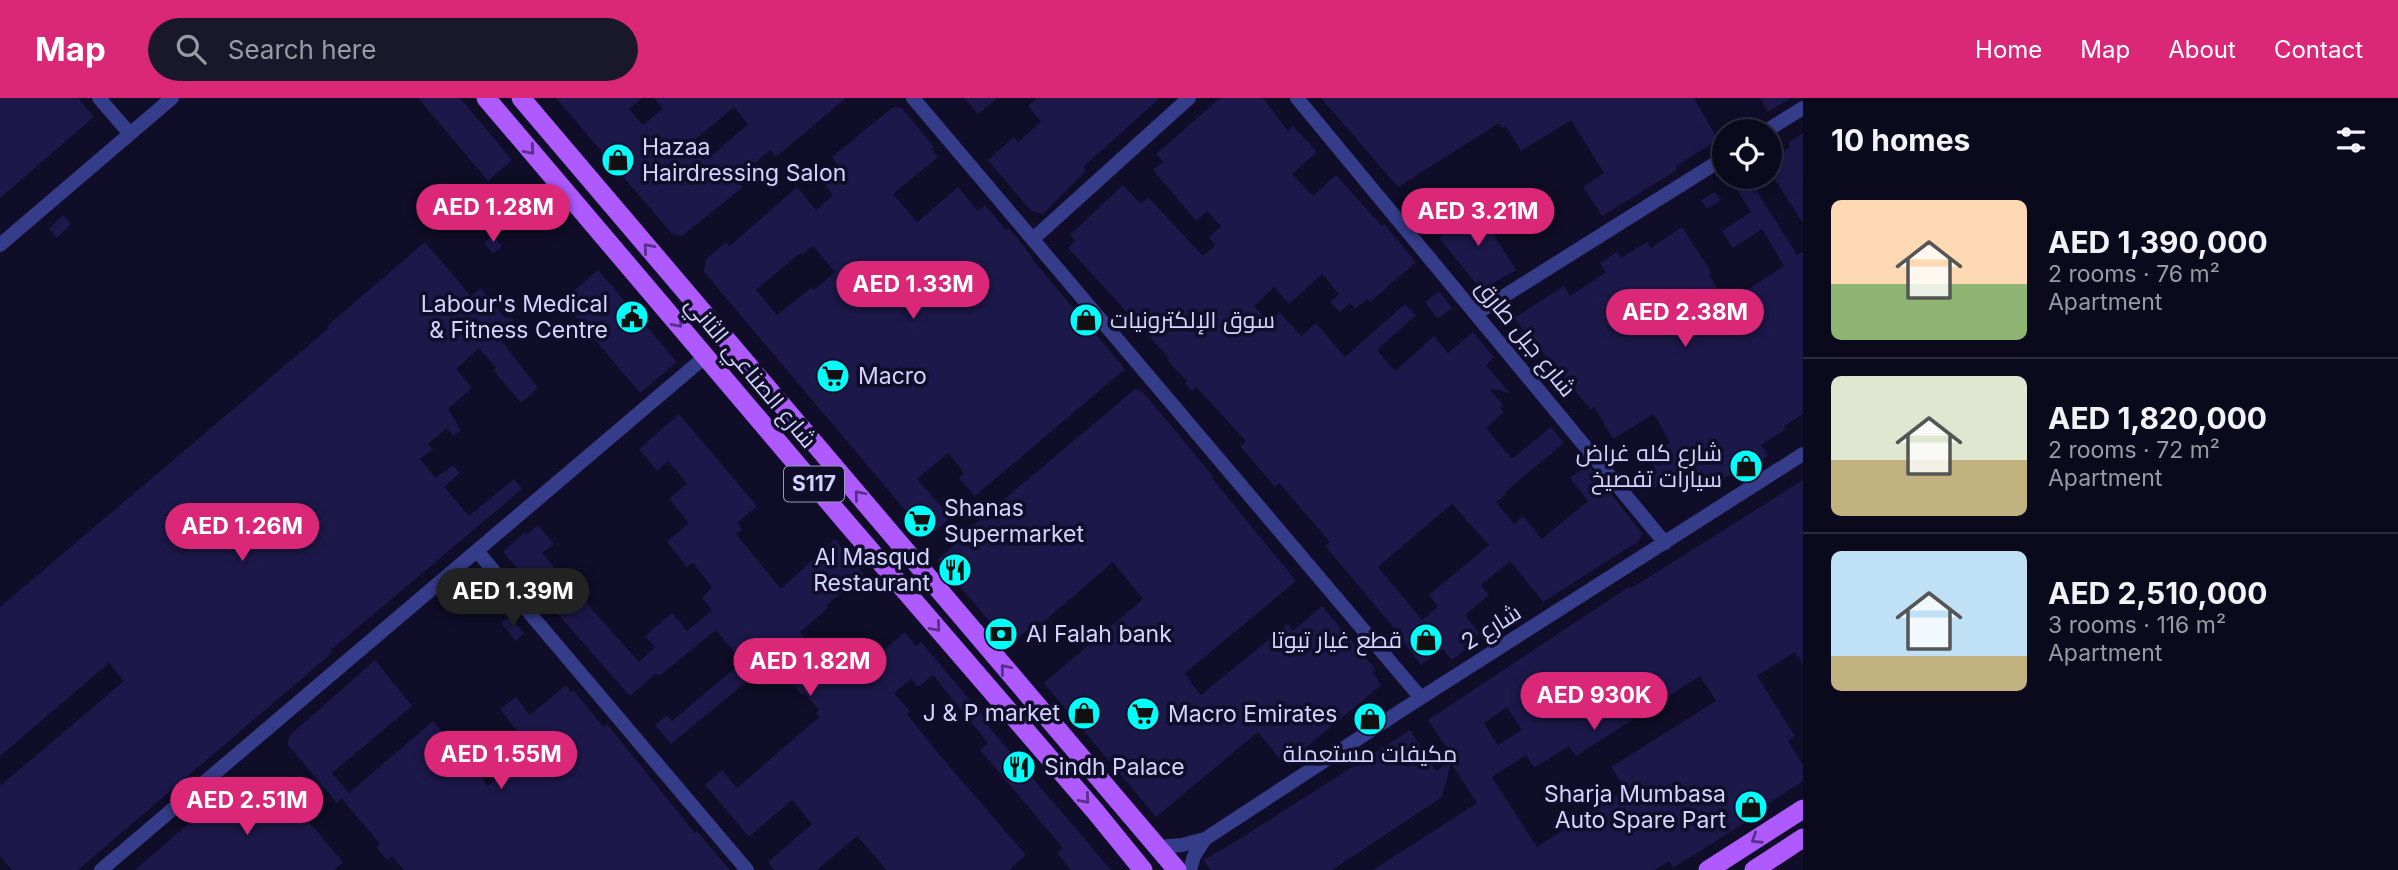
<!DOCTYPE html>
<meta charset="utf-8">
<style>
:root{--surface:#0b0a1d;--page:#19182a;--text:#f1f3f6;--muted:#9a9aa4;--line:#2b2b3b;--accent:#db2777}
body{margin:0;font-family:Inter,Cairo,sans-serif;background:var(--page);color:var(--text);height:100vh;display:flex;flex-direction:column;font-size:26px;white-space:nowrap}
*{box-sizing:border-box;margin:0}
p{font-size:23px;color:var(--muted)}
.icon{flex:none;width:38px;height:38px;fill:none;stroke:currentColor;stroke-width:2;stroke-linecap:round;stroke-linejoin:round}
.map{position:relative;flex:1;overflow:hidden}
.drawer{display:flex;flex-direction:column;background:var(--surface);width:595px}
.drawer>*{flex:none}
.tools{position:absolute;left:1712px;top:21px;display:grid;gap:14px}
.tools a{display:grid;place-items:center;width:70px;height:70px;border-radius:50%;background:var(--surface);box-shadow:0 7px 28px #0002,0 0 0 2px var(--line);font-size:35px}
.price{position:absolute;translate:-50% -60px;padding:0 16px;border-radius:24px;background:var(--accent);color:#fff;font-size:23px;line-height:46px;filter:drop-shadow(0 2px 4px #0008)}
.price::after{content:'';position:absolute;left:50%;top:42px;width:21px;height:16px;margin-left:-10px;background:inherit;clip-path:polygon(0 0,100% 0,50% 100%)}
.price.active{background:#222;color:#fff}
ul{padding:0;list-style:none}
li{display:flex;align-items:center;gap:21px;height:175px;padding:0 28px}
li+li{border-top:2px solid var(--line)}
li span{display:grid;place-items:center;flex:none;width:196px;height:140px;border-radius:10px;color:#555}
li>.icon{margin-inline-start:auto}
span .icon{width:84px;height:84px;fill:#fffc;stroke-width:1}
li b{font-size:30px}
h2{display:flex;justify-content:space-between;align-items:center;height:84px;padding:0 28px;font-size:30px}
header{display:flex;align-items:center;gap:42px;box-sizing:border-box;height:98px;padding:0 35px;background:var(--accent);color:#fff}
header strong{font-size:33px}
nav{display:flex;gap:38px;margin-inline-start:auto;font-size:24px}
.search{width:490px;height:63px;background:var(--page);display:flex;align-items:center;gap:18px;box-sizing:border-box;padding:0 24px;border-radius:38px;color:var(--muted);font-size:26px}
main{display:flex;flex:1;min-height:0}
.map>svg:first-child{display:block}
.building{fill:#1c1849;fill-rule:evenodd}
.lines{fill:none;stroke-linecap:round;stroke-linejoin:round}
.minor{stroke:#353c89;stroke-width:14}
.primary{stroke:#ae5aff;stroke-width:19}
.oneway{stroke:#573088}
.labels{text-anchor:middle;stroke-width:7;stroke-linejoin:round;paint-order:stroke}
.shield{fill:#0f0d27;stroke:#9898be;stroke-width:2}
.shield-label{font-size:21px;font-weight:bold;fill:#d3d3ff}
.poi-label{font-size:23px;fill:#d3d3ff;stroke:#0f0d27;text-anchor:start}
.street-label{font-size:23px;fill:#d3d3ff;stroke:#0f0d27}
</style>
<header>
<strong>Map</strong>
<div class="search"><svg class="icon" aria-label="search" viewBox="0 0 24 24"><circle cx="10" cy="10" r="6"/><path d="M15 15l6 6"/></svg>Search here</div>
<nav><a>Home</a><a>Map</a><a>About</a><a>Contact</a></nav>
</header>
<main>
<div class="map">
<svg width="1803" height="772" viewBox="0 0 1803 772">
<rect width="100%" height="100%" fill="#0f0d27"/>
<path class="building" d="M0 0H78L94 19 0 100Z
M418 0H460L512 62 488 83Z
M556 0H642L629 11 643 27 663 11 654 0H846L776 59 770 52 736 81 743 89 682 138 672 136ZM734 9 748 26 709 60 694 42Z
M964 0H997L978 16Z
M1037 0H1160L1083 69 1086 73 1043 116 1031 113 988 62 1014 39 1018 44 1041 24 1028 8Z
M1220 0H1263L1288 33 1293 28 1317 54 1292 76 1313 98 1336 77 1382 128 1384 126 1416 164 1370 204 1367 201 1355 211 1350 205 1340 214 1330 204 1339 196 1322 176 1289 206 1274 189 1254 208 1269 224 1279 214 1301 238 1316 225 1345 259 1405 206 1416 217 1377 252 1395 273 1434 238 1448 255 1473 234 1494 259 1486 267 1510 295 1489 290 1503 307 1500 310 1504 314 1486 330 1512 361 1551 329 1564 345 1505 394 1506 396 1496 404 1514 426 1523 418 1542 441 1588 403 1570 380 1588 367 1642 435 1639 443 1543 504 1510 463 1481 487 1489 497 1465 517 1479 535 1463 549 1465 552 1452 562 1443 551 1421 567 1389 524 1325 448 1330 444 1279 385 1275 389 1240 348 1246 343 1196 289 1192 293 1185 285 1187 283 1167 262 1169 260 1068 150 1075 143 1070 137 1123 87 1141 106 1148 99 1203 158 1215 147 1209 139 1221 128 1207 113 1196 123 1153 72 1163 64 1156 56ZM1452 406 1489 447 1429 497 1438 509 1422 522 1378 469Z
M1321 0H1694L1718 42 1675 69 1677 72 1602 118 1583 89 1604 75 1571 22 1521 53 1506 28 1502 30 1499 25 1398 89Z
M1760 0H1790L1768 14Z
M893 9 902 10 934 49 932 51 938 59 893 96 917 124 958 89 978 113 985 107 1006 132 1009 130 1033 160 1032 161 1125 271 975 398 959 380 964 375 948 355 917 381 951 419 933 435 922 432 704 174 706 161 726 144 730 148 797 89 816 112 833 97 825 87 843 73 832 59ZM813 148 835 174 814 192 812 189 777 217 756 192 800 155 802 157Z
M1803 35V125L1769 73V63L1790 49 1788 45Z
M1740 79H1748L1797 157 1803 154V316L1784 328 1786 331 1761 347 1768 358 1741 375 1739 372 1707 390 1698 374 1683 384 1677 376 1653 391 1647 381 1657 375 1647 357 1670 344 1654 316 1613 341 1594 309 1590 311 1514 220 1564 188 1570 198 1606 174 1600 165 1617 154 1621 160 1647 144 1651 150 1682 129 1712 175 1709 177 1727 205 1784 168 1762 131 1733 150 1722 133 1751 114 1732 84Z
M1715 94 1721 102 1707 111 1701 102Z
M1473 103 1516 172 1488 188H1478L1439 140 1464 122 1458 113Z
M63 117 71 126 57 140 49 131Z
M493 137 502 148 493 156 484 145Z
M425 144 471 198 481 190 504 219 514 221 512 232 490 228 538 290 521 305 493 272 496 270 479 250 456 271 472 290 448 311 461 332 453 338 447 330 428 346 433 351 420 361 436 380 453 367 460 375 444 389 469 418 514 381 522 391 331 552 333 554 78 772H12L0 758V688L124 583 109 565 0 658V509L329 230 327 228Z
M598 172 677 264 640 295 562 203Z
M1439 193 1452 210 1438 221 1425 204Z
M1135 291 1143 294 1214 379 1212 380 1296 483 1184 576 1201 597 1288 526 1293 533 1322 508 1376 572 1373 574 1381 587 1285 667 1258 634 1156 719 1044 585 1143 501 1113 464 1041 526 1038 523 1010 547 937 462 966 437 964 435Z
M679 316 757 408 737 425 742 431 736 436 781 491 835 441 864 476 826 508 828 510 800 534 803 538 784 555 813 588 837 566 850 581 905 534 916 548 921 544 986 621 984 623 1111 772H1071L1057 755 1063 750 980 652 988 645 933 577 918 589 911 581 894 595 910 613 907 616 943 661 1026 757 1009 772H887L857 738 817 772H775L768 764 812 726 792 702 749 739 705 687 722 672 737 690 819 619 816 615 819 612 804 595 802 597 773 564 770 567 769 565 671 646 655 627 667 617 672 623 742 564 716 532 659 578 656 575 630 598 503 454 524 435 526 437 538 427 554 446 542 455 639 564 655 549 645 538 672 515 687 533 712 512 702 500 712 489 693 465 687 469 667 444 689 425 669 401 687 386 668 363 657 373 639 351Z
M1803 382V566L1795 554 1757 578 1795 638 1788 643 1803 667V683L1768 706 1770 709 1673 770 1669 763 1655 772H1373L1477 705 1451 665 1442 699 1332 772H1211L1203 762 1230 747 1410 632 1436 673 1454 661 1428 622 1630 488 1631 490 1649 479ZM1700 578 1716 603 1611 669 1625 691 1537 749 1492 679 1526 657 1534 670 1569 648 1576 658ZM1507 609 1522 632 1498 647 1484 625Z
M509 518 524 535 516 543 501 525Z
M375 562 412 608 332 675 349 695 433 623 451 644 459 638 466 647 459 653 488 688 518 663 511 655 514 652 507 642 518 634 500 611 516 599 530 617 566 587 571 594 573 592 604 629 607 626 695 735 697 733 730 772H404L392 758 387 762 376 749 380 746 342 701 337 705 288 647 289 638Z
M239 682 257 700 275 684 343 764 334 772H135Z"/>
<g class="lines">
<path class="minor" d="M99 0 130 36
M913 0 1421 600
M1297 0 1665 445
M1766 33 1803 10
M1033 141 1189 0
M0 147 172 0
M1477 215 1724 60
M477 453 747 772
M1158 749 1182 747 1205 741 1405 610 1803 356
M101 772 706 258
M1190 772 1194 758 1205 741"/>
<path class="primary" d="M486 0 845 423 1095 713 1143 772
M521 0 1177 772
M1708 772 1803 711
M1754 772 1803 740"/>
</g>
<defs><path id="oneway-chevron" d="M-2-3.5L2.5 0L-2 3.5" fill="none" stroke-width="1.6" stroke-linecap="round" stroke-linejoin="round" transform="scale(1.75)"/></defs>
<g class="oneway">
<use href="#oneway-chevron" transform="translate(530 52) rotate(49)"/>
<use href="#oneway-chevron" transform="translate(648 150) rotate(-131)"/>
<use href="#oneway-chevron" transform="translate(678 225) rotate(49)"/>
<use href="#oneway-chevron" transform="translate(859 397) rotate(-130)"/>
<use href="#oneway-chevron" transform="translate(936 529) rotate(49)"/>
<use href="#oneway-chevron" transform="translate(1005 571) rotate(-130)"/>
<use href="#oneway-chevron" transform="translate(1085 701) rotate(49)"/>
<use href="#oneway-chevron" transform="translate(1756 741) rotate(147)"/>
</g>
<defs>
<symbol id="shop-disc" viewBox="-11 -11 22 22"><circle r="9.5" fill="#00fefa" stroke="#0f0d27"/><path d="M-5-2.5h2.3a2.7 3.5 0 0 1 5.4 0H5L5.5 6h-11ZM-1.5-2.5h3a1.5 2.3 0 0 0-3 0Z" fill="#111"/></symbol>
<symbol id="civic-disc" viewBox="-11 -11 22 22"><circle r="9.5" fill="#00fefa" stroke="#0f0d27"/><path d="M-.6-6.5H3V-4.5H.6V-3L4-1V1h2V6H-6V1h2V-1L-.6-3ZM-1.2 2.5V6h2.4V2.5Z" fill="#111"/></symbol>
<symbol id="supermarket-disc" viewBox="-11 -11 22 22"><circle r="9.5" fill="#00fefa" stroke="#0f0d27"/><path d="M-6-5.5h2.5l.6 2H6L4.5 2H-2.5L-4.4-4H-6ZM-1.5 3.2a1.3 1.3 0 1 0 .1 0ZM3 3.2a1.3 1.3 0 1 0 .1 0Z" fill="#111"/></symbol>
<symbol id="restaurant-disc" viewBox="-11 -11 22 22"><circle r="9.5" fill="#00fefa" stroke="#0f0d27"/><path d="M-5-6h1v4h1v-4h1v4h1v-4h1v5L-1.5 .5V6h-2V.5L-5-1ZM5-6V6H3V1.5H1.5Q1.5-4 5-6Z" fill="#111"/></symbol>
<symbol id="bank-disc" viewBox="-11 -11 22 22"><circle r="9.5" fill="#00fefa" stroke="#0f0d27"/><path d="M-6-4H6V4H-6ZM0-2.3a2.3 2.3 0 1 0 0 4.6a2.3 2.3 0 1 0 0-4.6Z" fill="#111"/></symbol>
</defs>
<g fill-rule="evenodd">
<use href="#shop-disc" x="599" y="43" width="38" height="38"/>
<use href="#civic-disc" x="613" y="200" width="38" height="38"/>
<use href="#shop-disc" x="1067" y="203" width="38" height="38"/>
<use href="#supermarket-disc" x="814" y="259" width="38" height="38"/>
<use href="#shop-disc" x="1727" y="349" width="38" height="38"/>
<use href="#supermarket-disc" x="901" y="404" width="38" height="38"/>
<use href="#restaurant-disc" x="936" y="453" width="38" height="38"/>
<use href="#bank-disc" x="982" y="517" width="38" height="38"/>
<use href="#shop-disc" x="1407" y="523" width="38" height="38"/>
<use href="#shop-disc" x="1065" y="596" width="38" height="38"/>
<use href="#supermarket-disc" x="1124" y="597" width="38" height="38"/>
<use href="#shop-disc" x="1351" y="602" width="38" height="38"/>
<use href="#restaurant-disc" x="1000" y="650" width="38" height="38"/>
<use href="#shop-disc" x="1732" y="690" width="38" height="38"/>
</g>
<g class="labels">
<rect class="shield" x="784" y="368.5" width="60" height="35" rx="5"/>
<g class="shield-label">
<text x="814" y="393">S117</text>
</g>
<g class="poi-label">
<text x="642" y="57">Hazaa<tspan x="642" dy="26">Hairdressing Salon</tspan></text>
<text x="608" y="214" text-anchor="end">Labour's Medical<tspan x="608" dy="26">&amp; Fitness Centre</tspan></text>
<text x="1110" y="230">سوق الإلكترونيات</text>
<text x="858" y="286">Macro</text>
<text x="1722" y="363" text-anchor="end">شارع كله غراض<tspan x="1722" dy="26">سيارات تفصيخ</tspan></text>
<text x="944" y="418">Shanas<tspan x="944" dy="26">Supermarket</tspan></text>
<text x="930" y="467" text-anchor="end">Al Masqud<tspan x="930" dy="26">Restaurant</tspan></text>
<text x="1026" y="544">Al Falah bank</text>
<text x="1402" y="550" text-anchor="end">قطع غيار تيوتا</text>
<text x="1060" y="623" text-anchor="end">J &amp; P market</text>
<text x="1168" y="624">Macro Emirates</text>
<text x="1370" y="664" text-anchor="middle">مكيفات مستعملة</text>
<text x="1044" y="677">Sindh Palace</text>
<text x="1726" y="704" text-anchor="end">Sharja Mumbasa<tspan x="1726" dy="26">Auto Spare Part</tspan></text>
</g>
<g class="street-label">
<text transform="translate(1526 240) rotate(51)" y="8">شارع جبل طارق</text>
<text transform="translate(751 274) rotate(50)" y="8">شارع الصناعي الثاني</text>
<text transform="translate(1491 529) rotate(-32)" y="8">شارع 2</text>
</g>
</g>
</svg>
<div class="tools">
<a><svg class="icon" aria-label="locate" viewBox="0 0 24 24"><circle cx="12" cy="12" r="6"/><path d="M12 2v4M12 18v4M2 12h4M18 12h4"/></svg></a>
</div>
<b class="price" style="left:493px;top:146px">AED 1.28M</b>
<b class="price" style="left:1478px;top:150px">AED 3.21M</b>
<b class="price" style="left:913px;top:223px">AED 1.33M</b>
<b class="price" style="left:1685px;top:251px">AED 2.38M</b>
<b class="price" style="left:242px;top:465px">AED 1.26M</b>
<b class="price active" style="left:513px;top:530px">AED 1.39M</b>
<b class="price" style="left:810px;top:600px">AED 1.82M</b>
<b class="price" style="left:1594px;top:634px">AED 930K</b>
<b class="price" style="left:501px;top:693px">AED 1.55M</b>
<b class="price" style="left:247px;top:739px">AED 2.51M</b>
</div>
<section class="drawer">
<h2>10 homes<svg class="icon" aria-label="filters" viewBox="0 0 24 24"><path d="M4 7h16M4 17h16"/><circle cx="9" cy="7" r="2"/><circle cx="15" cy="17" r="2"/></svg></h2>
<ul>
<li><span style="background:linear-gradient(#ffd9b3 60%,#8fb573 0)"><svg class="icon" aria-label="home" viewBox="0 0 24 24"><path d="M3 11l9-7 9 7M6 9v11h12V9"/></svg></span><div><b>AED 1,390,000</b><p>2 rooms · 76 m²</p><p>Apartment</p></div></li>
<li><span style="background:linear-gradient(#dfe7d0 60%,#c2b280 0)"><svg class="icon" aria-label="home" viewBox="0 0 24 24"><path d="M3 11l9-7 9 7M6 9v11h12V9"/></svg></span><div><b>AED 1,820,000</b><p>2 rooms · 72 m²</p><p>Apartment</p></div></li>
<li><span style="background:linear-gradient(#bfe0f5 75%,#c2b280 0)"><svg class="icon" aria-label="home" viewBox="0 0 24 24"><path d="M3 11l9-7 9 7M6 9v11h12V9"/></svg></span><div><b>AED 2,510,000</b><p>3 rooms · 116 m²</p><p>Apartment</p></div></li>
</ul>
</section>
</main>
